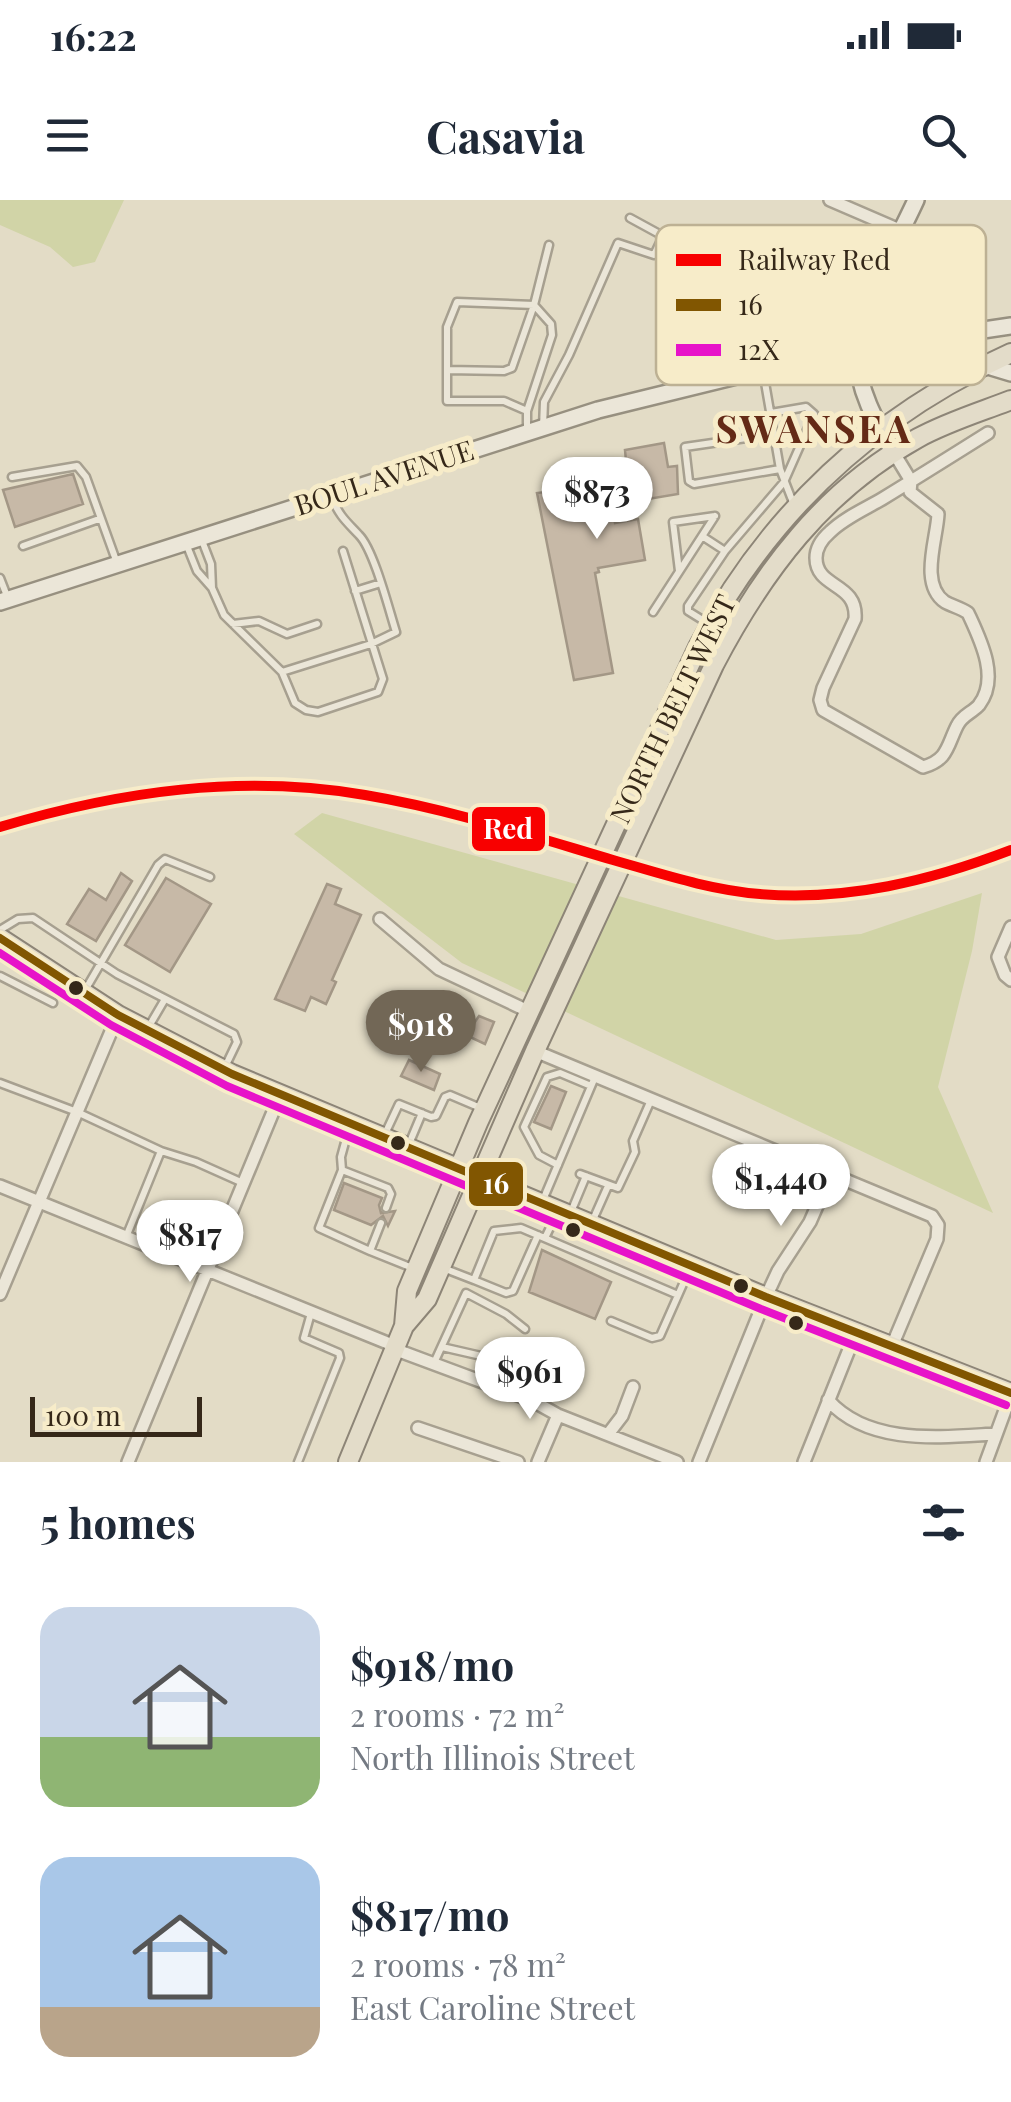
<!DOCTYPE html>
<meta charset="utf-8">
<style>
:root{--surface:#fff;--page:#f6f6f7;--text:#1f2937;--muted:#747a83;--accent:#726756}
body{margin:0;font-family:"Playfair Display",serif;background:var(--page);color:var(--text);height:100vh;display:flex;flex-direction:column;font-size:38px;white-space:nowrap}
*{box-sizing:border-box;margin:0}
p{font-size:32px;color:var(--muted)}
.icon{flex:none;width:55px;height:55px;fill:none;stroke:currentColor;stroke-width:2;stroke-linecap:round;stroke-linejoin:round}
.map{position:relative;height:1262px;overflow:hidden}
.side{display:flex;flex-direction:column;background:var(--surface);flex:1}
.side>*{flex:none}
.scale{position:absolute;left:30px;bottom:25px;width:172px;box-sizing:border-box;padding-left:10px;border:5px solid #352819;border-top:0;font-size:28px;line-height:35px;white-space:nowrap;color:#352819;-webkit-text-stroke:8px #f7ecc9;paint-order:stroke}
.price{position:absolute;translate:-50% -85px;padding:0 22px;border-radius:35px;background:#fff;color:#222;font-size:32px;line-height:65px;filter:drop-shadow(0 2px 5px #0008)}
.price::after{content:'';position:absolute;left:50%;top:60px;width:30px;height:22px;margin-left:-15px;background:inherit;clip-path:polygon(0 0,100% 0,50% 100%)}
.price.current{background:var(--accent);color:#fff}
ul{padding:0;list-style:none}
li{display:flex;align-items:center;gap:30px;height:250px;padding:0 40px}
li span{display:grid;place-items:center;flex:none;width:280px;height:200px;border-radius:30px;color:#555}
li>.icon{margin-inline-start:auto}
span .icon{width:120px;height:120px;fill:#fffc;stroke-width:1}
li b{font-size:42px}
h2{display:flex;justify-content:space-between;align-items:center;height:120px;padding:0 40px;font-size:42px}
.status{display:flex;justify-content:space-between;align-items:center;height:70px;padding:0 50px;background:var(--surface);direction:ltr}
.status svg{height:28px;fill:currentColor}
header{display:flex;justify-content:space-between;align-items:center;height:130px;padding:0 40px;background:var(--surface);font-size:45px;font-weight:700}
.map>svg:first-child{display:block}
.green{fill:#d1d4a7}
.building{fill:#c7b9a7;stroke:#a39786;stroke-width:2.5}
.lines{fill:none;stroke-linecap:round;stroke-linejoin:round}
.lane-casing{stroke:#a7a090;stroke-width:11}
.street-casing{stroke:#a7a090;stroke-width:16}
.secondary-casing{stroke:#979080;stroke-width:20}
.primary-casing{stroke:#8d8577;stroke-width:22}
.lane{stroke:#ebe6d8;stroke-width:6}
.street{stroke:#ebe6d8;stroke-width:11}
.secondary{stroke:#ebe6d8;stroke-width:15}
.primary{stroke:#e3dcc9;stroke-width:18}
.bus-1-casing{stroke:#f7ecc9;stroke-width:15}
.bus-2-casing{stroke:#f7ecc9;stroke-width:15}
.bus-1{stroke:#815601;stroke-width:8}
.bus-2{stroke:#e713c9;stroke-width:8}
.rail-1-casing{stroke:#f7ecc9;stroke-width:18}
.rail-1{stroke:#f80000;stroke-width:10}
.bus-dot{fill:#352819;stroke:#f7ecc9;stroke-width:4}
.labels{text-anchor:middle;stroke-width:10;stroke-linejoin:round;paint-order:stroke}
.street-label{font-size:28px;fill:#352819;stroke:#f7ecc9}
.district-label{font-size:38px;font-weight:bold;letter-spacing:2.5px;fill:#642a16;stroke:#f7ecc9}
.key{fill:#f7ecc9;stroke:#bdb194;stroke-width:2.5}
.key-label{font-size:28px;fill:#352819}
.line-badge{stroke:#f7ecc9;stroke-width:4}
.badge-label{font-size:28px;text-anchor:middle;font-weight:bold;fill:#fff}
</style>
<div class="status"><b>16:22</b><svg viewBox="0 0 49 12"><path d="M0 12V9h3v3zM5 12V6h3v6zM10 12V3h3v9zM15 12V0h3v12zM26 1h20v11H26zM47 4h2v5h-2z"/></svg></div>
<header><svg class="icon" aria-label="menu" viewBox="0 0 24 24"><path d="M4 6h16M4 12h16M4 18h16"/></svg>Casavia<svg class="icon" aria-label="search" viewBox="0 0 24 24"><circle cx="10" cy="10" r="6"/><path d="M15 15l6 6"/></svg></header>
<div class="map">
<svg width="1011" height="1262" viewBox="0 0 1011 1262">
<rect width="100%" height="100%" fill="#e3dcc6"/>
<path class="green" d="M0 0H124L95 62 73 67 50 47 0 25Z
M322 613 776 740 861 734 982 693 972 751 938 887 993 1013 462 763 294 634Z"/>
<path class="building" d="M664 243 668 267 677 266 678 294 612 305 615 323 638 319 645 360 598 368 599 372 595 373 613 473 574 480 537 293 562 290 559 271 626 261 625 250Z
M73 274 83 304 15 327 3 290Z
M121 673 132 681 96 741 67 724 89 689 106 700Z
M166 678 211 704 170 772 125 745Z
M327 684 341 689 335 704 361 715 332 780 336 782 326 804 311 797 305 811 275 799Z
M479 816 494 822 485 844 470 837 472 826Z
M409 860 440 874 434 890 401 876Z
M551 886 566 892 551 929 534 922Z
M344 983 382 998 379 1005 381 1013 395 1011 388 1026 383 1016 371 1025 334 1010Z
M542 1050 611 1082 595 1119 529 1092Z"/>
<g class="lines">
<defs>
<path id="lane" d="M777 103 789 79 796 76 869 102
M447 170V127L457 102 534 105 512 168 504 171 447 170V201H504L527 211
M763 171 780 269 794 305
M543 227 544 202 569 155 618 43 654 55 663 36 630 18
M527 231V211L552 135 551 124 534 105 549 45
M774 234 685 247 689 281 694 284 780 269
M12 277 77 266 86 277 117 363
M702 336 725 351
M23 346 99 319
M187 346 197 371 212 388 211 364 201 338
M679 371 673 322 715 316
M0 378 7 396
M212 388 224 415 282 472 295 503 306 510 318 512 378 492 383 479 343 351
M355 391 381 383
M653 412 715 316
M233 424 259 421 287 434 317 424
M709 424 688 411V406L725 351 784 282 814 214 806 207 771 213
M282 472 371 444 396 432C389 410 374 350 359 335 345 320 341 318 331 297
M0 730 18 719 33 718 117 774 234 834 237 842 224 869
M0 776 53 803
M84 792 158 665 165 659 210 677
M148 828 165 799
M0 883 77 912 161 951 126 1037
M350 924 341 957 342 970 388 988 391 994 386 1008
M384 936 399 904 431 917 436 916 445 897 450 895 483 909
M409 944 422 913
M161 951 196 962 243 983
M558 965 539 955 524 927 547 877 560 873 591 886
M342 970 319 1028 370 1051
M580 974 618 988 635 952 633 941 651 900
M543 1000 595 877
M571 1012 586 976
M592 1022 608 986
M381 1023 370 1051 415 1069
M538 1035 513 1091 506 1093 474 1080 494 1031 521 1028 678 1095
M545 1038 557 1013
M443 1068 474 1080
M611 1121 652 1138 660 1136 691 1066
M442 1147 490 1158 507 1157
M434 1163 466 1093 506 1114 525 1129
M298 1262 340 1158 339 1153 304 1138 311 1113"/>
<path id="street" d="M830 0 902 31
M894 253 911 281 910 292 938 314C937 339 919 384 945 402 952 406 961 408 968 413 980 439 1000 478 979 505 972 513 962 515 957 526 947 546 948 560 923 567L823 510 820 500 823 488 855 419C858 382 816 389 816 358 816 348 822 339 830 332 844 318 865 309 882 299 918 277 953 255 988 233
M380 719 439 769 528 811
M1011 727 998 757 1005 775 1011 780
M535 851 932 1016 938 1025 937 1039 892 1146
M0 986 395 1146
M0 1094 118 815
M394 1149 531 1200 558 1215 677 1262
M531 1200 556 1152
M828 1200C869 1246 941 1237 996 1234
M418 1228 518 1262
M609 1233 622 1216 633 1187
M128 1262 280 895
M538 1262 558 1215
M699 1262 766 1097 778 1071 810 1022 830 976
M804 1262 856 1132
M986 1262 1011 1194"/>
<path id="secondary" d="M870 103 884 130 895 143
M781 168 928 153 958 157 1011 173
M894 253C876 222 857 189 857 152 856 112 899 38 916 0
M0 402 598 210 773 167 795 158 1011 126"/>
<path id="primary" d="M0 738 118 815 232 874 766 1097 1011 1193
M404 1126 407 1091 478 923 698 447C768 314 874 215 1011 153
M348 1262 404 1126 427 1099 535 851 714 465C763 371 824 290 918 238 947 222 980 212 1011 200"/>
</defs>
<use href="#lane" class="lane-casing"/>
<use href="#street" class="street-casing"/>
<use href="#secondary" class="secondary-casing"/>
<use href="#primary" class="primary-casing"/>
<use href="#lane" class="lane"/>
<use href="#street" class="street"/>
<use href="#secondary" class="secondary"/>
<use href="#primary" class="primary"/>
<defs>
<path id="bus-1" d="M0 738 118 815 232 874 766 1097 1011 1193"/>
<path id="bus-2" d="M0 753 111 825 227 886 761 1109 1006 1205"/>
</defs>
<use href="#bus-1" class="bus-1-casing"/>
<use href="#bus-2" class="bus-2-casing"/>
<use href="#bus-1" class="bus-1"/>
<use href="#bus-2" class="bus-2"/>
<defs>
<path id="rail-1" d="M0 627C120 591 241 574 365 595 449 609 532 636 613 660 662 674 710 690 760 694 848 701 930 681 1011 650"/>
</defs>
<use href="#rail-1" class="rail-1-casing"/>
<use href="#rail-1" class="rail-1"/>
</g>
<g class="bus-dot">
<circle cx="76" cy="788" r="9"/>
<circle cx="398" cy="943" r="9"/>
<circle cx="573" cy="1030" r="9"/>
<circle cx="741" cy="1086" r="9"/>
<circle cx="796" cy="1123" r="9"/>
</g>
<g class="labels">
<g class="street-label">
<text transform="translate(384 278) rotate(-18)" y="10">BOUL AVENUE</text>
<text transform="translate(673 509) rotate(-64)" y="10">NORTH BELT WEST</text>
</g>
<g class="district-label">
<text x="814" y="243">SWANSEA</text>
</g>
</g>
<rect x="656" y="25" width="330" height="160" rx="15" class="key"/>
<rect x="676" y="54" width="45" height="12" fill="#f80000"/>
<rect x="676" y="99" width="45" height="12" fill="#815601"/>
<rect x="676" y="144" width="45" height="12" fill="#e713c9"/>
<g class="key-label">
<text x="738" y="70">Railway Red</text>
<text x="738" y="115">16</text>
<text x="738" y="160">12X</text>
</g>
<g class="line-badge">
<rect x="470" y="605" width="77" height="48" rx="10" fill="#f80000"/>
<rect x="467" y="960" width="58" height="48" rx="10" fill="#815601"/>
</g>
<g class="badge-label">
<text x="508" y="639">Red</text>
<text x="496" y="994">16</text>
</g>
</svg>
<div class="scale">100 m</div>
<b class="price" style="left:597px;top:342px">$873</b>
<b class="price current" style="left:421px;top:875px">$918</b>
<b class="price" style="left:781px;top:1029px">$1,440</b>
<b class="price" style="left:190px;top:1085px">$817</b>
<b class="price" style="left:530px;top:1222px">$961</b>
</div>
<section class="side">
<h2>5 homes<svg class="icon" aria-label="filters" viewBox="0 0 24 24"><path d="M4 7h16M4 17h16"/><circle cx="9" cy="7" r="2"/><circle cx="15" cy="17" r="2"/></svg></h2>
<ul>
<li><span style="background:linear-gradient(#c9d6e8 65%,#8fb573 0)"><svg class="icon" aria-label="home" viewBox="0 0 24 24"><path d="M3 11l9-7 9 7M6 9v11h12V9"/></svg></span><div><b>$918/mo</b><p>2 rooms · 72 m²</p><p>North Illinois Street</p></div></li>
<li><span style="background:linear-gradient(#a9c7e8 75%,#b9a48a 0)"><svg class="icon" aria-label="home" viewBox="0 0 24 24"><path d="M3 11l9-7 9 7M6 9v11h12V9"/></svg></span><div><b>$817/mo</b><p>2 rooms · 78 m²</p><p>East Caroline Street</p></div></li>
</ul>
</section>
